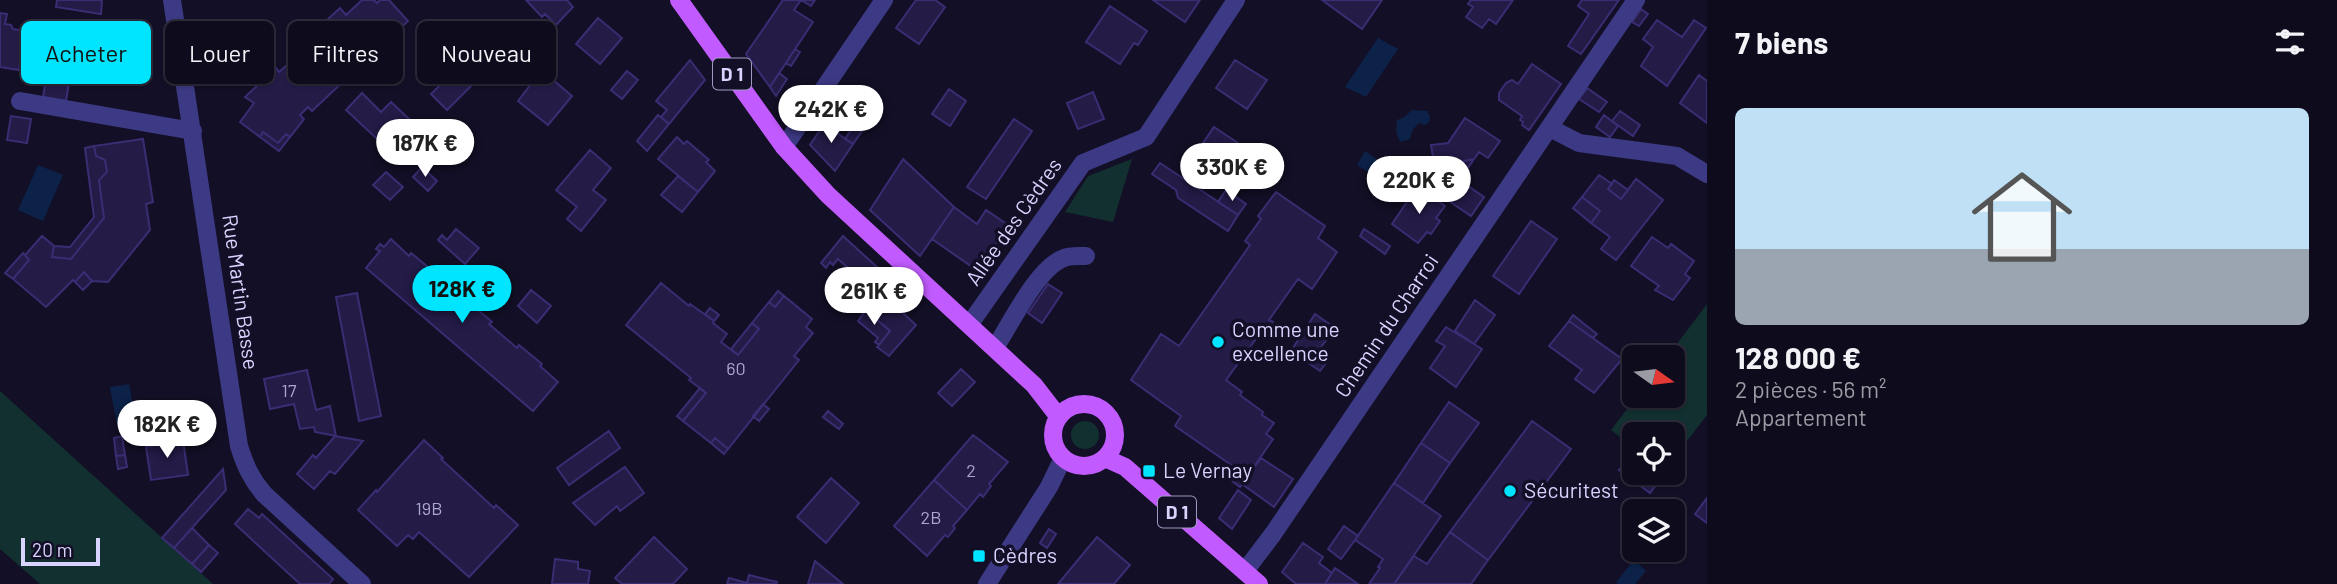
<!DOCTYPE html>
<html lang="fr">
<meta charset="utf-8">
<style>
:root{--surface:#0e0b1c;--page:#171425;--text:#f1f3f6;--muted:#9b9ba3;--line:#2e2b3b;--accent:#00e5ff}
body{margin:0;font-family:Barlow,sans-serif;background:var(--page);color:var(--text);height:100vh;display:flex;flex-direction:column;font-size:26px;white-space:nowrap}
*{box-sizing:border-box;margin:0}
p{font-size:23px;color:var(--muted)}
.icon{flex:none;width:38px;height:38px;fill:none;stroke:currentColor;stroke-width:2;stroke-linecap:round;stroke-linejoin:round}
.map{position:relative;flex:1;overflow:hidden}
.side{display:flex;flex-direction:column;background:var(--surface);width:630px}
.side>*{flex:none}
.guide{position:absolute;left:21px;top:21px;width:665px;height:63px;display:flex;gap:14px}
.needle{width:46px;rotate:104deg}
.buttons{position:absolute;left:1622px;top:345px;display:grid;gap:14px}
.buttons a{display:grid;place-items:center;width:63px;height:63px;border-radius:10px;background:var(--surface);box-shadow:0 2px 5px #0004,0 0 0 2px var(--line);font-size:35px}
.scale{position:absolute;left:21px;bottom:18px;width:79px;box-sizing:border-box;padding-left:7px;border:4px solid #d9d4ff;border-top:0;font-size:19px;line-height:24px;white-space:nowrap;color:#d9d4ff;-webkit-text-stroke:5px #130f26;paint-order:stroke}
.price{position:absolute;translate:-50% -60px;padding:0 16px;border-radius:24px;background:#fff;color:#222;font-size:23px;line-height:46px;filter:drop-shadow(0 2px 4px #0008)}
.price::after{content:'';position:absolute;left:50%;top:42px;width:21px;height:16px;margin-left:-10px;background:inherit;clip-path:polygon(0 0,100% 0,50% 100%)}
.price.active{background:var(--accent);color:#111}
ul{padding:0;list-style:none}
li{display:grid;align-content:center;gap:14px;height:371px;padding:0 28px}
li+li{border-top:2px solid var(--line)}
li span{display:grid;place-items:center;height:217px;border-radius:10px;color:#555}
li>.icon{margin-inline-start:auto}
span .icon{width:126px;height:126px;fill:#fffc;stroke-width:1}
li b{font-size:30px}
h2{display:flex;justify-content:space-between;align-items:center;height:84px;padding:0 28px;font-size:30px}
.pill{padding:0 24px;border-radius:10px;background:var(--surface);box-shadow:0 2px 5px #0004,0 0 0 2px var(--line);font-size:24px;line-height:63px}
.pill.active{background:var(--accent);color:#111}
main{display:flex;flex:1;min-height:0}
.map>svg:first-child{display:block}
.green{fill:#12302f}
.water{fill:#0c2248}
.building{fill:#241b47;stroke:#3b2d73;stroke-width:2}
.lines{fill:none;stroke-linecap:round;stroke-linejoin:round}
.minor{stroke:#3d3a85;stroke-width:18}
.major{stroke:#c25bff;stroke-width:18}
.poi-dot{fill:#00e5ff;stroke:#130f26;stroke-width:2.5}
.labels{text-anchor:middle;stroke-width:7;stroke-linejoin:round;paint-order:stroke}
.number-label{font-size:18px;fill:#aca6d1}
.shield{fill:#130f26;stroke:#9e99be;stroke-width:2}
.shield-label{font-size:19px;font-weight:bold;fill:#d9d4ff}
.street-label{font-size:21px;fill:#d9d4ff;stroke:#130f26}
.poi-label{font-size:21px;fill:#d9d4ff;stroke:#130f26;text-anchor:start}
</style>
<main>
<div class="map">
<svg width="1707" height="584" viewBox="0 0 1707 584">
<rect width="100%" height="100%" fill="#130f26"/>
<path class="green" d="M1132 159 1113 222 1065 212 1088 176Z
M1707 304V415L1673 459V434H1634V448L1611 430 1637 396H1673V357H1667Z
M0 391 213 584H40L0 549Z
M1071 435a14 14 0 1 1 28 0a14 14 0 1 1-28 0Z"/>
<path class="water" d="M1378 38 1398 49 1366 97 1345 87Z
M1412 110 1427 111 1430 117 1429 122 1425 125 1419 123 1412 131 1410 139 1401 142 1398 138 1396 131 1397 120 1403 118Z
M1365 151 1390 168 1382 181 1357 165Z
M38 165 63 175 43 221 18 210Z
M129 384 136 422 117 426 110 387Z
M1634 560 1646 571 1635 584H1618L1616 582Z"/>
<path class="building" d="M57 0H102L101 14 56 7Z
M362 0H374L377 3 380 0H389L408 21 365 62 361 58 343 75 346 79 312 111 308 107 300 115 304 119 290 137 286 134 278 143 263 132 260 137 240 122 254 103 245 97 276 68 279 72 287 65 291 69 308 52 304 49 316 38 312 34 340 8 346 15Z
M526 0H567L573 7 556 25 545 14 542 17Z
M783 0H815L811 6 801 0 794 10 813 22 770 87 746 54Z
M916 0H935L945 7 919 44 896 28Z
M1153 0H1200L1185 22Z
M1322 0H1382L1362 29Z
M1471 0H1513L1496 24 1489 19 1482 28 1466 17 1473 7 1468 4Z
M1582 0H1619L1581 54 1568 46 1589 14 1578 6Z
M1110 6 1147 31 1138 45 1134 43 1120 64 1086 42Z
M1641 9 1648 14 1639 26 1632 22Z
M0 13 7 14 5 24 11 25 13 29 25 31 19 70 0 67Z
M598 18 622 38 600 64 576 44Z
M1657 20 1682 37 1694 20 1706 28 1667 86 1641 66 1653 47 1643 39Z
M473 29 493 50 468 75 473 84 447 110 431 94 475 51 463 39Z
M538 44 555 59 544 72 572 96 548 125 518 101 531 84 514 70Z
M795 49 800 52 791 66 786 63Z
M690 60 705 80 669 124 661 117 667 110 656 101Z
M1235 60 1267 80 1247 109 1216 88Z
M1532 64 1561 84 1529 130 1522 125 1523 122 1520 120 1522 116 1499 100V93L1506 83 1512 80 1518 84Z
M627 71 638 80 622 99 611 90Z
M47 73 70 77 66 101 43 97Z
M779 73 787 79 776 96 770 87Z
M1699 75 1707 81V123L1680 103Z
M1587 88 1607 102 1599 112 1579 99Z
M949 89 966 101 950 126 932 114Z
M1093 92 1104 119 1078 129 1067 103Z
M362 93 381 112 391 102 428 137 407 160 393 147 390 151 346 110Z
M1620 111 1640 125 1633 136 1612 121Z
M862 114 870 120 853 144 845 139Z
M658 115 669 124 647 151 637 141Z
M1604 115 1618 126 1610 137 1596 127Z
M11 116 31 119 27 143 7 140Z
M1465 118 1500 141 1488 158 1479 152 1474 159 1464 161 1456 173 1433 157 1431 145 1448 143Z
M1014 119 1032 131 986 199 967 187Z
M827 120 840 129 837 133 853 144 835 171 810 145Z
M1214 127 1238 143 1212 181 1188 165Z
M263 132 278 143 286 134 290 137 279 151 260 137Z
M677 137 684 144 687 141 709 160 706 162 715 171 698 192 658 159Z
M143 139 153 202 146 204 150 230 108 282 92 281 84 272 75 282 73 280 46 307 13 279 29 260 25 255 42 236 54 246 52 257 71 259 104 218 99 180 107 172 105 160 96 156 94 146Z
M94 146 96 156 105 160 107 172 99 180 104 218 71 259 52 257 54 246 70 247 94 217 85 148Z
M590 150 611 168 593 190 606 200 581 231 567 219 577 207 556 190Z
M903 159 954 207 920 256 870 210Z
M1474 159 1462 177 1456 173 1464 161Z
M1160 163 1238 215 1228 231 1178 198 1176 190 1152 174Z
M422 167 437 181 428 191 413 177Z
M386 172 403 187 390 200 373 185Z
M1599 175 1612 184 1608 189 1621 199 1636 179 1663 200 1616 260 1601 249 1610 237 1591 223 1600 211 1582 197Z
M678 176 698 192 682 212 661 195Z
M1614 180 1628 190 1621 199 1608 189Z
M1454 181 1460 186 1462 182 1484 197 1471 216 1443 197Z
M1417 187 1445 206 1436 218 1440 221 1431 234 1427 232 1418 243 1392 224Z
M1226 190 1246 204 1238 215 1218 202Z
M1276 192 1325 226 1318 238 1337 252 1312 289 1298 279 1269 320 1273 322 1262 338 1258 336 1226 380 1242 392 1240 395 1263 412 1262 415 1274 423 1266 434 1273 439 1240 487 1227 477 1234 467 1175 426 1181 416 1131 380 1161 334 1179 346 1250 245 1245 241 1261 219 1258 216Z
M1582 197 1600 211 1591 223 1573 208Z
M954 207 977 224 986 210 1008 225 978 271 932 239Z
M1531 221 1557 239 1519 294 1493 276Z
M456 229 479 248 465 264 438 240 442 235 447 240Z
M1364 229 1390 246 1385 254 1360 236Z
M843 236 890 279 878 295 845 269 847 267 838 259 833 265 830 262 826 268 821 263Z
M1652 237 1668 248 1671 244 1694 261 1685 274 1690 278 1673 300 1655 290 1659 286 1631 266Z
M391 239 409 256 411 253 434 272 432 275 468 305 470 303 492 322 489 324 517 348 519 345 542 364 540 366 558 382 533 411 366 268 380 251 376 249 380 244 384 247Z
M23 253 29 260 13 279 5 273Z
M84 272 92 281 83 290 75 282Z
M661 283 689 306 690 304 714 321 713 323 727 334 721 342 738 355 759 329 752 323 769 302 775 307 784 296 812 319 806 327 813 333 794 356 799 360 728 449 715 438 711 443 683 421 706 393 689 380 691 378 626 325Z
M1048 284 1062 293 1042 323 1028 313Z
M531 290 551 306 537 323 518 306Z
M778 291 784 296 775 307 769 302Z
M880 292 916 325 889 356 877 347 890 331 866 310Z
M357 293 381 416 359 421 336 297Z
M1475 300 1495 315 1474 344 1455 331Z
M710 308 719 315 714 321 705 314Z
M866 310 890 331 879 345 875 342 878 338 858 321Z
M1315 314 1335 328 1319 350 1330 358 1320 371 1291 351Z
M1573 315 1597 334 1593 338 1569 321Z
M1569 321 1622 359 1594 393 1575 379 1582 370 1549 346Z
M752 323 759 329 738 355 731 349Z
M1446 327 1482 349 1456 387 1430 368 1445 346 1436 341Z
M961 369 975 382 952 406 938 393Z
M307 370 316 410 330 406 336 436 315 432 314 427 300 429 294 404 270 409 264 379Z
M700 388 706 393 683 421 677 416Z
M1449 402 1479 423 1450 463 1421 443Z
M763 404 769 409 759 421 753 416Z
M828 411 843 424 839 429 823 417Z
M1532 421 1571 449 1488 560 1450 532Z
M609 431 620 448 569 485 557 468Z
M973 435 1008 462 989 484 991 486 983 497 980 494 967 510 934 480Z
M122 436 125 455 116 456 114 438Z
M335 436 363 441 335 474 330 471 314 489 297 474 313 455 316 458Z
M715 438 728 449 724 454 711 443Z
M183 440 188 475 151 480 146 447Z
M424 440 443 458 441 459 494 508 496 505 518 525 469 577 419 532 413 539 408 535 397 546 358 510 376 490 377 492Z
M1421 443 1450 463 1423 503 1394 483Z
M1634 450V472L1665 473 1650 493 1619 470Z
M125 455 127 467 118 469 116 456Z
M1261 458 1293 479 1274 507 1242 484Z
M625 467 644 493 620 511 617 506 595 525 573 503Z
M223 469 226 490 174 548 162 538Z
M831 478 859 503 826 543 797 517Z
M934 480 967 510 953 526 955 528 948 537 945 535 927 556 894 526Z
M1394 483 1441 516 1394 584H1369L1380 568 1378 567 1383 559 1355 540Z
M1238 490 1251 500 1232 529 1219 518Z
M1707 498V523L1695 514Z
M248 509 259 518 262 514 333 579 329 584H300L235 524Z
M1344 526 1358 536 1341 559 1328 549Z
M192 528 209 545 192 564 174 548Z
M1049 529 1056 534 1047 548 1040 543Z
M1450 532 1488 560 1471 584H1394L1414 556 1427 564Z
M654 537 687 569 673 584H622L615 578Z
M1097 537 1130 565 1114 584H1058Z
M1303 543 1323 557 1319 563 1332 573 1325 584H1296L1282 572Z
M209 545 218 553 201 572 192 564Z
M555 559 578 562V569L590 571 588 584H552Z
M815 561 843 584H808Z
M1335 568 1358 584H1325Z
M749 575 777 582 776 584H727L729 578 747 583Z"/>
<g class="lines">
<path class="minor" d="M172 0 239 446C245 465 251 479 264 494L362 584
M20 101 193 131
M1550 128 1579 143 1677 156 1707 174
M784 147 884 0
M969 325 1083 163 1146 137 1236 0
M995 348C1011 323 1038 267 1064 258 1071 255 1079 256 1086 256
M1245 571 1273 534 1636 0
M987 584 1049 487 1063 458"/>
<path class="major" d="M679 0 784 147 828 195 1034 385 1058 416
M1053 435a31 31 0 1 1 62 0a31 31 0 1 1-62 0Z
M1105 458 1125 467 1259 584"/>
</g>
<g class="poi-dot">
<circle cx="1218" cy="342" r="7"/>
<rect x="1142" y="464" width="14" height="14" rx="3.5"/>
<circle cx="1510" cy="491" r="7"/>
<rect x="972" y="549" width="14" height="14" rx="3.5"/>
</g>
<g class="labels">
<g class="number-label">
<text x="736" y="375">60</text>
<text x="289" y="397">17</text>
<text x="971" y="477">2</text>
<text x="429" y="515">19B</text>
<text x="931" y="524">2B</text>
</g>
<g class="shield">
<rect x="713" y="58.5" width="38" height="31" rx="5"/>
<rect x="1158" y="496.5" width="38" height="31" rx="5"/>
</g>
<g class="shield-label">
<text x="732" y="81">D 1</text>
<text x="1177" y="519">D 1</text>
</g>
<g class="street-label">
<text transform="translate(1014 222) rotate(-55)" y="7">Allée des Cèdres</text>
<text transform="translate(240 292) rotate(82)" y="7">Rue Martin Basse</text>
<text transform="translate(1387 326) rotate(-56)" y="7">Chemin du Charroi</text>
</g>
<g class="poi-label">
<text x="1232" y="337">Comme une<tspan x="1232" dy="24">excellence</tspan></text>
<text x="1163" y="478">Le Vernay</text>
<text x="1524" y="498">Sécuritest</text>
<text x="993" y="563">Cèdres</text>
</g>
</g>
</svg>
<div class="buttons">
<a><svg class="needle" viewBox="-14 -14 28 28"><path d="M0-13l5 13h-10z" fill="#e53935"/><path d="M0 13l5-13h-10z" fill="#9b9ba3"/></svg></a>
<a><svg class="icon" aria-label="locate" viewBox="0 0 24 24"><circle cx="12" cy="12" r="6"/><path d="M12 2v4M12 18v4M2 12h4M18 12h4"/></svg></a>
<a><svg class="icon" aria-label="layers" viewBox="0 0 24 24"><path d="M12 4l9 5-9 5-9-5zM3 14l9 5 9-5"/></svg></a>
</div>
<div class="scale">20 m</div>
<b class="price" style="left:831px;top:145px">242K €</b>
<b class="price" style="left:425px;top:179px">187K €</b>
<b class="price" style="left:1232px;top:203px">330K €</b>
<b class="price" style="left:1419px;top:216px">220K €</b>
<b class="price active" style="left:462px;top:325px">128K €</b>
<b class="price" style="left:874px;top:327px">261K €</b>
<b class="price" style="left:167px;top:460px">182K €</b>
<div class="guide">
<a class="pill active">Acheter</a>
<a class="pill">Louer</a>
<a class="pill">Filtres</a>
<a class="pill">Nouveau</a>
</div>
</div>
<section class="side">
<h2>7 biens<svg class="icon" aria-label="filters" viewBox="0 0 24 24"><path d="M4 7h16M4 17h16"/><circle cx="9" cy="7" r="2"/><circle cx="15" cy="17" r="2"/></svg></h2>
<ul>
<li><span style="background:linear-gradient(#bfe0f5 65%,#9aa5b1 0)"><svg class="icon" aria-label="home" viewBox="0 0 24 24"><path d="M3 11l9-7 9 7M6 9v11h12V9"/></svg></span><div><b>128 000 €</b><p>2 pièces · 56 m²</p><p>Appartement</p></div></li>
</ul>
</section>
</main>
